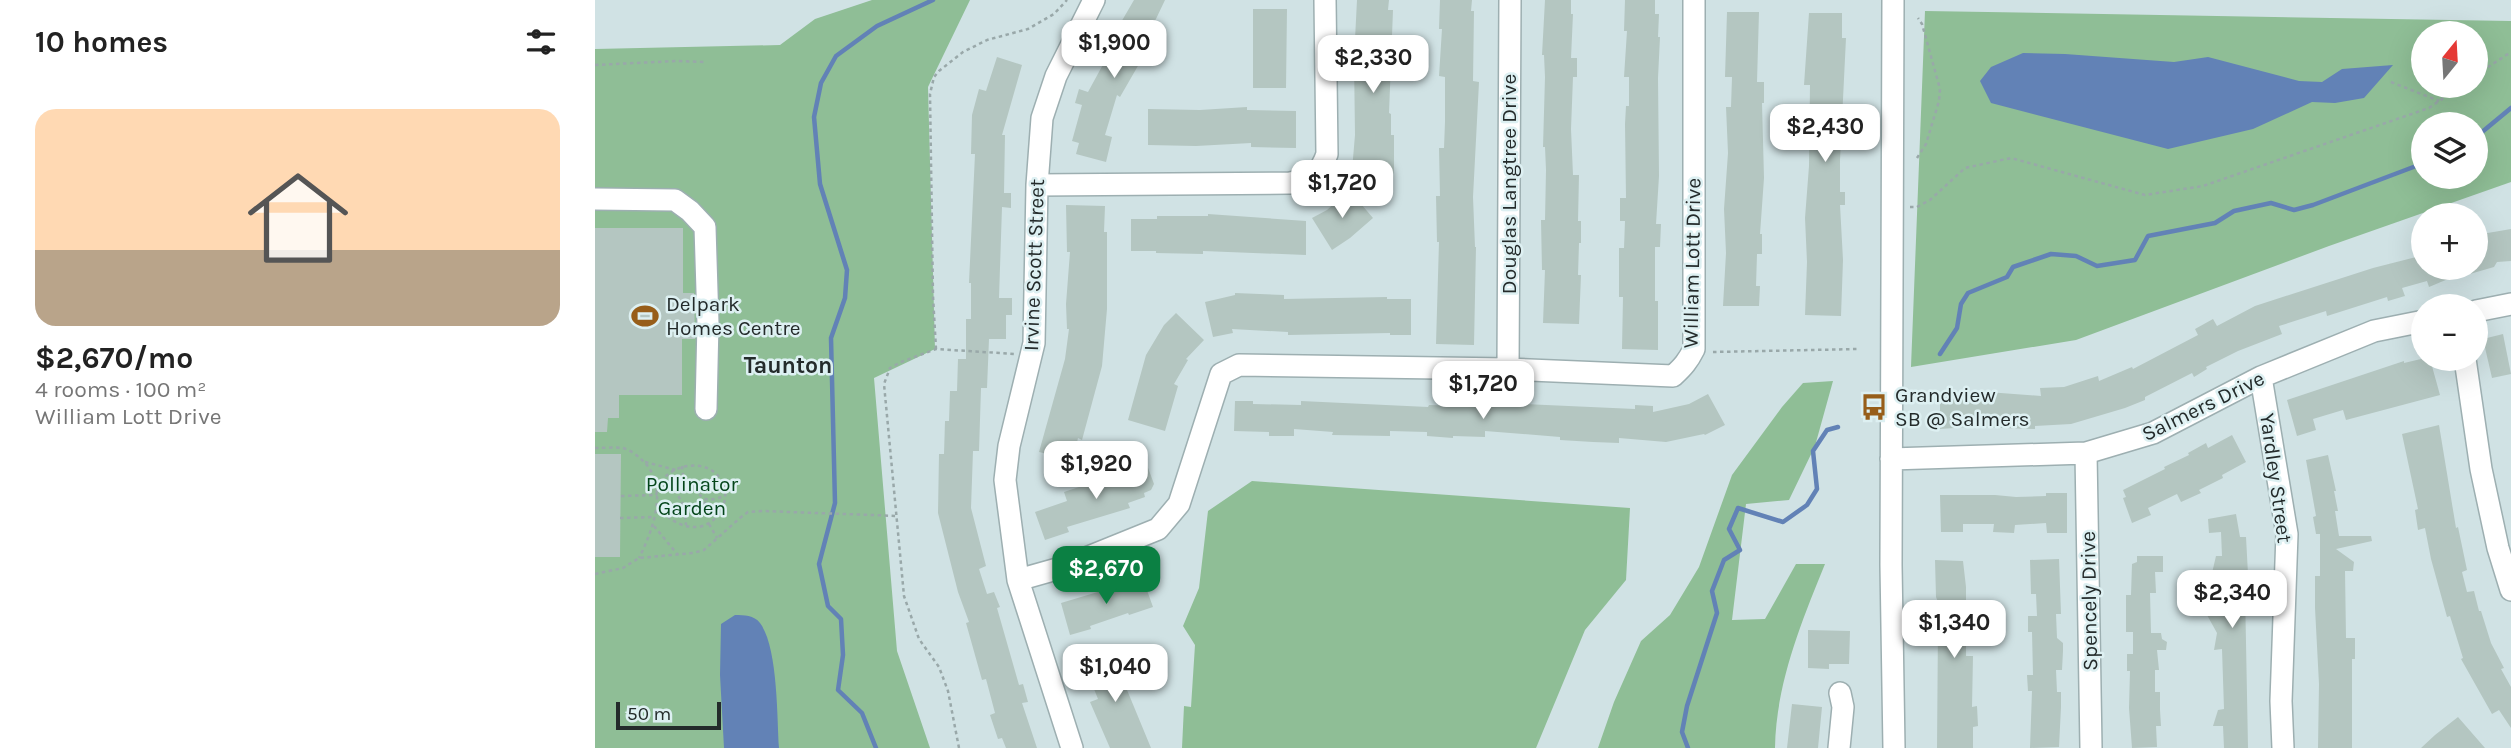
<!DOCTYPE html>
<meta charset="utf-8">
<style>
:root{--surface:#fff;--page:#f2f2f2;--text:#222;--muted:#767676;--accent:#0b8043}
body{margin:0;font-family:Karla,sans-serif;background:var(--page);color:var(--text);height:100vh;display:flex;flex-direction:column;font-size:26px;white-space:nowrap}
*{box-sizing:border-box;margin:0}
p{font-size:23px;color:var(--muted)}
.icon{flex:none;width:38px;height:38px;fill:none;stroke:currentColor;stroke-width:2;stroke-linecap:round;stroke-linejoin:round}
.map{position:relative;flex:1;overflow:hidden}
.side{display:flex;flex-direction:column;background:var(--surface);width:595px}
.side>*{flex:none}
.needle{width:46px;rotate:18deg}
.fabs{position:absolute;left:1816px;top:21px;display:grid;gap:14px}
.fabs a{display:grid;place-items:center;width:77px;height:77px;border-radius:50%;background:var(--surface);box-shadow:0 7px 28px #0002;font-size:35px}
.scale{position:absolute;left:21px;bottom:18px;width:105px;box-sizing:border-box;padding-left:7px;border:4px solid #242b2b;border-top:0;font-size:19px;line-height:24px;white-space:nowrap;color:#242b2b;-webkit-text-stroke:5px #ddf0f2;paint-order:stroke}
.price{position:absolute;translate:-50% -60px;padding:0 16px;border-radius:14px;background:#fff;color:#222;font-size:23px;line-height:46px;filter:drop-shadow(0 2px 4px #0008)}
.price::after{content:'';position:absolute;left:50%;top:42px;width:21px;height:16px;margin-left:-10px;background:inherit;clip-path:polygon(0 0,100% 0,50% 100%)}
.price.active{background:var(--accent);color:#fff}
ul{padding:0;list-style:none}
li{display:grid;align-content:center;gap:14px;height:371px;padding:0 35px}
li span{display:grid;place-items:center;height:217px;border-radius:21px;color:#555}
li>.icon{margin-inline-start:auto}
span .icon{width:126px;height:126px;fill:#fffc;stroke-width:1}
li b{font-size:30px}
h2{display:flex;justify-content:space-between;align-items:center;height:84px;padding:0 35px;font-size:30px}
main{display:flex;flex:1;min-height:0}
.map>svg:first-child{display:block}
.green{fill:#8fbe96;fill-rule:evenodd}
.water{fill:#6282b6}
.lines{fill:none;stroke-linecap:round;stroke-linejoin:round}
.stream{stroke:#6282b6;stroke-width:4.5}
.building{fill:#b4c6c1}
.minor-casing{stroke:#9dafb1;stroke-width:24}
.path{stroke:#99a8a9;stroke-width:2.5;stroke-dasharray:3.5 3.5;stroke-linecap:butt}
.minor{stroke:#fff;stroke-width:21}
.labels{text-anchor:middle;stroke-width:5;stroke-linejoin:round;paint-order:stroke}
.street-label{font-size:21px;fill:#242b2b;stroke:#ddf0f2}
.poi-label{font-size:21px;fill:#242b2b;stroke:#ddf0f2;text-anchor:start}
.park-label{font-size:21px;fill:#04451a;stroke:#ddf0f2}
.neighbourhood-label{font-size:23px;font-weight:bold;fill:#242b2b;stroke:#ddf0f2}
</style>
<main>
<section class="side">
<h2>10 homes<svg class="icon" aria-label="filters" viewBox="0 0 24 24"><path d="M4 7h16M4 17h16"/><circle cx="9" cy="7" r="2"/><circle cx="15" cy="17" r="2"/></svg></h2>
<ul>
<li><span style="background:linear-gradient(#ffd9b3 65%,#b9a48a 0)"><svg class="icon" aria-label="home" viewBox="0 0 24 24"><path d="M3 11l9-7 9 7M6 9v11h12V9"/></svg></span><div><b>$2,670/mo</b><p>4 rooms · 100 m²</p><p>William Lott Drive</p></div></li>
</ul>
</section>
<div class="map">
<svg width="1916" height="748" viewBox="0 0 1916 748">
<rect width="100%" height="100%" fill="#d0e2e4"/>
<path class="green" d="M277 0H375L333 87 340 349 279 378 302 651 335 748H0V49L185 45 220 19Z
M1330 11 1916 21V182L1734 246 1481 340 1316 367ZM1829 33H1881V86H1829ZM1829 124H1881V177H1829Z
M1238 381 1220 446 1194 500 1151 504 1137 620 1170 619 1201 564H1230C1206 623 1181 684 1180 748H1003L1019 702 1046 641 1075 615 1104 567 1137 475 1187 407 1208 383Z
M657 481 1035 508 1031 580 990 630 941 748H587L589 706 596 707 600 645 588 626 604 588 613 511Z"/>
<path class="water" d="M1428 53 1470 54 1579 62 1613 57 1704 81 1727 82 1747 69 1798 65 1769 98 1740 103 1717 102 1658 129 1573 149 1396 103 1385 81 1396 67Z
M140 615C149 615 159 615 165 623 183 647 182 717 184 748H129L125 675 126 624Z"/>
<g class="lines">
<path class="stream" d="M1881 137 1916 108
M1345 354 1362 328 1366 304 1373 293 1412 277 1418 267 1456 254 1481 256 1502 266 1540 260 1553 236 1620 223 1639 211 1676 203 1699 210 1718 205 1829 163
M281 748 267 713 243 690 248 655 246 619 233 606 224 564 240 503 236 338 250 298 252 270 225 184 219 117 226 83 241 56 282 26 338 0
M1093 748 1087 732 1092 706 1122 613 1117 591 1129 560 1145 550 1134 529 1143 508 1188 522 1212 505 1222 489 1218 451 1232 430 1243 427"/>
</g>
<path class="building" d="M539 0H570L550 42 555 45 525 97 522 95 510 135 517 137 511 162 481 154 484 143 477 141 487 105 480 103 484 89 493 92 529 26 525 24Z
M762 0H794L793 10H798L794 113 796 114V135H799V170L795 189 756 182 760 135 759 59Z
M845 0H877L876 11H879L878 81 884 82 878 197 880 247H881L879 345 841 344 844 242H842L841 196H845L844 148H849L850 122V77L844 76 847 29H844Z
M950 0H976V14H978L976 58H982V77H978L976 129 978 175H984L983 221H986V243H984L983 275H986L984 324 948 323 950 270H947L946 220H950L951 170 950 147H948L950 77 949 55H947Z
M1030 0H1060V14H1064L1063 37H1065L1063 78 1064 176 1061 224H1066L1065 247H1060V301H1063V350L1027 349 1028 297H1024V248H1029L1030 221H1025V198H1031L1030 124 1031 106H1034V77H1029L1032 31H1029Z
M658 9H692L691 88H658Z
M1132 12H1164L1162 82H1169V103H1167L1169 178 1165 234H1167V254H1162L1161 286H1165L1164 306H1128L1131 253 1129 209 1133 153 1131 107H1136L1137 77H1130Z
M1214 13H1247V38H1251L1245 160V192H1250V205H1245L1248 260 1246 316 1210 315 1212 262 1210 218 1214 166 1215 85H1209Z
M402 57 427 65 407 135H410L409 193H416V208L407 207 404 298H417V315H411V339H394L392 388H386L384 451H378L376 508 391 566 384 569 392 594 399 592 405 607 402 608 424 685 428 684 433 702 427 703 442 748H411L407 738 403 739 395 715 400 713 391 679 387 680 371 623 374 622 363 592 343 513 344 454H349L350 421H354L355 391H362L363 359H371V319H376V283H374L380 154H376L377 115 384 89 391 91Z
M652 107V110L701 111V148L656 147V143L601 146 553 145V109L605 110Z
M754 190 778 218 755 238 737 250 717 218 732 210Z
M471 205 510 206 509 232H512V309L507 366 487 440 483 438 478 460 444 452 470 359 474 329H472L471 304 475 252H472Z
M613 214 711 221V255L608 251V254L561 253V251H536V219H562V216H613Z
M0 228H88V293H99L100 339H87V395H24V418H13L12 432H0Z
M1916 229V261L1902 262 1899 267 1854 280 1853 279 1834 287 1832 281 1807 288 1810 296 1793 301 1792 297 1732 316 1731 311 1684 326 1687 334 1643 351 1611 367 1612 369 1599 377 1597 373 1550 397V400L1530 408 1476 424 1440 426V429L1373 427 1345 429V397H1379V391L1446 396 1445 388 1469 387 1503 376 1504 381 1537 367 1538 369 1603 335 1600 329 1618 319 1622 326 1660 306 1778 268 1829 255V268H1881V235Z
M640 293 689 295V299L792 297V299H816V335H795V333L693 335V332L637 329 638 333 618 337 610 302 640 295Z
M581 313 609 340 591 359 593 360 579 384 583 386 570 431 533 420 551 355 569 325Z
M1908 334 1916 374 1897 378 1888 339Z
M1826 359H1835L1845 395 1751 420 1748 410 1718 419 1721 430 1702 436 1692 400 1809 361V363Z
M1113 394 1130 425 1110 435 1109 434 1071 442 1024 438V443L998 442 965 440V437L890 431V437L858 436V438L832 436V432L795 431V436L737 435 738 432 699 429V436H674V432L639 431 640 401H658V404L706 405V401L833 407 834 405 897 407V405L929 407V404L1040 409V405L1058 406V412L1094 404Z
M1844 425 1861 528 1863 527 1872 570 1867 572 1872 592 1879 591 1884 611H1886L1896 643 1909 668 1906 669 1916 687V728L1904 710 1897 714 1866 659 1868 658 1855 616 1852 617 1836 559 1830 528 1823 530 1820 510 1823 509 1807 434Z
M1637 435 1651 462 1627 475 1628 478 1604 490 1606 493 1586 502 1582 494 1553 508 1556 515 1537 523 1528 498 1531 497 1528 490 1570 469 1569 467 1594 455 1593 453 1611 443 1613 448Z
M0 454H26L25 557H0Z
M1733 455 1741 491H1739L1743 511H1740L1744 536H1776L1777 541 1741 549 1759 562 1758 571H1750L1751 638H1760V659H1757V748H1723L1724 684 1720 608V576H1725V534H1721L1718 517 1721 516 1711 460Z
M549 457 559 484 556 490 549 493 550 497 533 503 535 508 472 527 474 532 450 540 440 512 472 501 469 492 493 484 495 491 534 478 529 465Z
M1451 493H1472V533H1452L1451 523 1420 525 1419 533 1398 532 1399 524H1368V532H1346L1345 495H1400L1421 497 1451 496Z
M1641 514 1645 537H1651L1653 574H1655L1656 590H1650L1653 748H1629L1628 726H1618L1623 710 1629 709 1627 649 1619 650 1622 633 1612 615 1626 614 1624 573H1617L1621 556H1627L1626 532 1614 533 1613 519Z
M1542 556H1568V572H1560L1561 593H1555L1556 633H1566L1567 639 1572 642 1571 650H1562L1564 670H1560V692H1565V710L1566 726H1561L1562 747 1537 748 1534 708 1535 671H1532V654H1538V632H1531V595H1536L1537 564 1542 562Z
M1464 559 1466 614H1461L1462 638 1468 643V651L1467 670H1461L1462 692H1466V707L1464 747 1435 748 1437 691H1433L1432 675H1438L1437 632H1433V616H1442L1441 594H1436L1435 560Z
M1340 560 1368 561 1371 587V656H1378L1377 707 1382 706 1383 726 1378 727V748H1342L1343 625H1348L1345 607 1341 597Z
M548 579 558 607 534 615 533 613 495 626 496 629 475 635 466 603 516 588 517 590Z
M1213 630 1255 631 1254 664H1234V669L1213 668Z
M521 648 529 671 525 673 556 748H515L495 702 503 699 499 689 503 688 492 658Z
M1197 704 1227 707 1223 748H1192Z
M1863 717 1890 748H1826L1840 735Z"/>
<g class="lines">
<defs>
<path id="minor" d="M1298 0 1296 565 1299 748
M442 185 695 183C716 179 725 175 732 154L730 0
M0 199 80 200 95 211 110 227 113 323 111 409
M1881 311 1916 304
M1870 359 1886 469 1903 548 1916 590
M913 369 915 0
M1666 377 1692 534 1686 701 1688 748
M1491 453 1496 748
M1296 459 1491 453 1558 433 1666 377 1779 331 1829 321
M423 580 469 567 563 529 584 504 626 374 644 365 913 369 1078 376C1088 367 1093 361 1099 349V0
M477 748 423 580 410 480 414 446 439 343 442 185 447 118 461 76 499 0
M1244 748 1248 707 1245 693"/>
</defs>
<use href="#minor" class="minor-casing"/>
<path class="path" d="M0 65 81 61 110 62
M1881 75 1916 52
M1796 82 1844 101
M1322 158 1331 144 1344 101 1345 89 1327 24 1323 18
M1315 207H1322L1335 200 1370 168 1416 158 1550 195 1608 186 1834 108 1866 86
M341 349 338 296 335 94 339 77 344 71 368 52 392 40 433 29 459 14 472 0
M1118 352 1264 349
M0 448C9 448 19 447 28 448 35 450 42 455 47 460 75 485 58 530 44 558
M50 462 81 470
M87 466 89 484 85 485 81 492 89 506 91 525
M89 484 100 485C106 502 113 502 129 496
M26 496 61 495C63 489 66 481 71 476 85 463 112 461 124 477 139 495 125 524 103 527 85 528 72 518 62 505
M89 505 107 507 112 499
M25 518 60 517
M114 524 122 538
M59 526 83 555
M0 574 28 568 44 558 98 553 109 550 145 518 153 512 168 511 303 516
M364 748 353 691 344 667 324 639 309 596 289 384 295 368 306 362 341 349 420 354"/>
<use href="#minor" class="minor"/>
</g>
<defs>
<symbol id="stadium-bare" viewBox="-9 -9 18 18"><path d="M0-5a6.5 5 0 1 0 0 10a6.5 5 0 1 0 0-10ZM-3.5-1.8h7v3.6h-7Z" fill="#975e1a" stroke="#ddf0f2" stroke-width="2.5" paint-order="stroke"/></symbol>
<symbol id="bus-bare" viewBox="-9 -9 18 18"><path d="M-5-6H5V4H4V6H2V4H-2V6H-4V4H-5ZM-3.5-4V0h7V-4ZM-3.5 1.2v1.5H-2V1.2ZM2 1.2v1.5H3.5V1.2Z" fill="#975e1a" stroke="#ddf0f2" stroke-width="2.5" paint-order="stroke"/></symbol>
</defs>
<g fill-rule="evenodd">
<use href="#stadium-bare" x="31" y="297" width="38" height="38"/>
<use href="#bus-bare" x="1260" y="388" width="38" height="38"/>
</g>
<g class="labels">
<g class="street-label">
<text transform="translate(914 184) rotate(-90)" y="7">Douglas Langtree Drive</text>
<text transform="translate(1097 263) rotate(-89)" y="7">William Lott Drive</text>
<text transform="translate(439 265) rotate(-88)" y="7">Irvine Scott Street</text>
<text transform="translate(1608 406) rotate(-26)" y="7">Salmers Drive</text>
<text transform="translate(1681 478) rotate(82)" y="7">Yardley Street</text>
<text transform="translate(1494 601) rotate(-91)" y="7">Spencely Drive</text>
</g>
<g class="poi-label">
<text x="71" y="311">Delpark<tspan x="71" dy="24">Homes Centre</tspan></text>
<text x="1300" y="402">Grandview<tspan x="1300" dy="24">SB @ Salmers</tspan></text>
</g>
<g class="park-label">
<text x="97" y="491">Pollinator<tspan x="97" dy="24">Garden</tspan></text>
</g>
<g class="neighbourhood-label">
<text x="193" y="373">Taunton</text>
</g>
</g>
</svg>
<div class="fabs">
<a><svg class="needle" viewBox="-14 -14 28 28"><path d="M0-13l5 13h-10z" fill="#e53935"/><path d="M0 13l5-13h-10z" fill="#767676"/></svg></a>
<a><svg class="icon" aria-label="layers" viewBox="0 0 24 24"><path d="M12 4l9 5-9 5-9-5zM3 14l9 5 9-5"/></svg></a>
<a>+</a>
<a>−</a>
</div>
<div class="scale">50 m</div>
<b class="price" style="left:519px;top:80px">$1,900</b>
<b class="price" style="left:778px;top:95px">$2,330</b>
<b class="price" style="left:1230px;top:164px">$2,430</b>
<b class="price" style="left:747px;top:220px">$1,720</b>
<b class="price" style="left:888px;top:421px">$1,720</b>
<b class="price" style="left:501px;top:501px">$1,920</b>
<b class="price active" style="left:511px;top:606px">$2,670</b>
<b class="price" style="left:1637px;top:630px">$2,340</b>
<b class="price" style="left:1359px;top:660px">$1,340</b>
<b class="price" style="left:520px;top:704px">$1,040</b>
</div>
</main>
